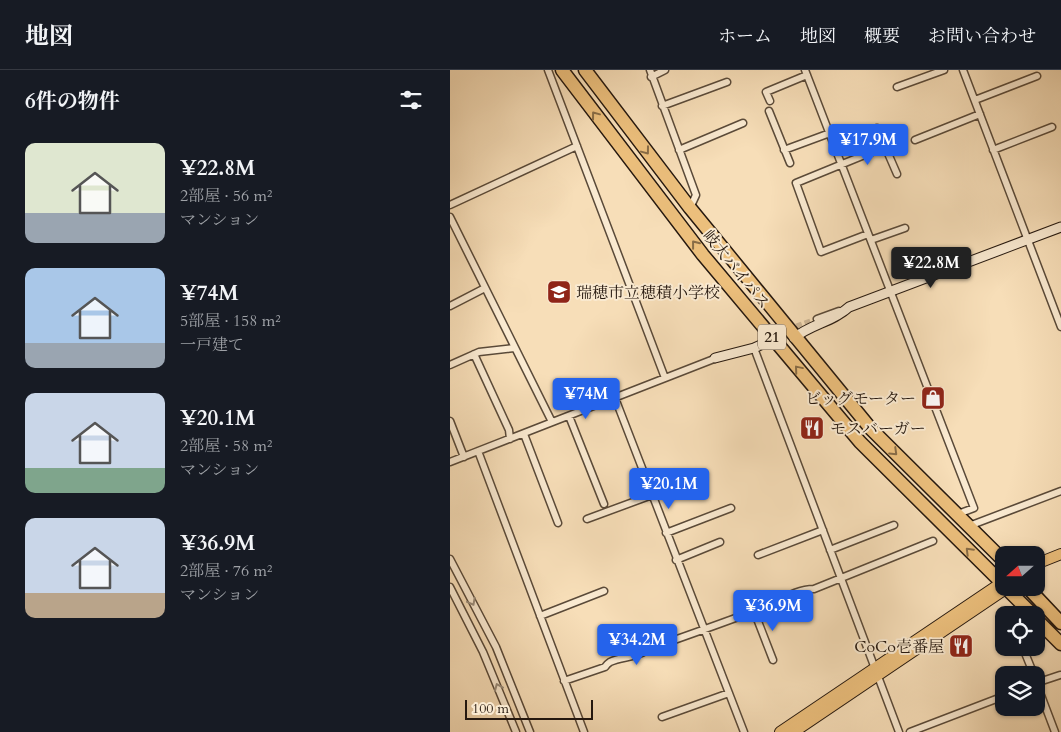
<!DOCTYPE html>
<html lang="ja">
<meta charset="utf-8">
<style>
:root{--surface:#171b24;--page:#20242c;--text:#f1f3f6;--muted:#9ea1a6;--line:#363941;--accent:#2563eb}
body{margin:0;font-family:Cardo,"Noto Serif JP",serif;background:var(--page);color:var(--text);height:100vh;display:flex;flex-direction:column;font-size:19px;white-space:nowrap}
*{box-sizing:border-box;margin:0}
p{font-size:16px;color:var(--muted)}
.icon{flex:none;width:28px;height:28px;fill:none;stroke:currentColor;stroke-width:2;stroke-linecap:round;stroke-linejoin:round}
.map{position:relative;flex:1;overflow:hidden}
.side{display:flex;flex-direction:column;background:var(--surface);width:450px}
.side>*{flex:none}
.needle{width:32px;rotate:249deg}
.fabs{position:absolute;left:545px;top:476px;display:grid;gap:10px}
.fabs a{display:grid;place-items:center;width:50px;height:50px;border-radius:10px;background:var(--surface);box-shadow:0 1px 4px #0004;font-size:25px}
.scale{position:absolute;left:15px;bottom:12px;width:128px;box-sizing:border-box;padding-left:5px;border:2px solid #25180f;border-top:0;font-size:14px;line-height:18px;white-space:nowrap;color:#25180f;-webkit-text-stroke:4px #faead1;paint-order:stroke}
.price{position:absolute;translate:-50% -42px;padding:0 11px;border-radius:5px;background:var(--accent);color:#fff;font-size:16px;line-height:32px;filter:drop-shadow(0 1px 2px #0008)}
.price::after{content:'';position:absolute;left:50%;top:30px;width:15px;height:11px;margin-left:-8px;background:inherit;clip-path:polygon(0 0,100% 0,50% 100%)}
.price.active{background:#222;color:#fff}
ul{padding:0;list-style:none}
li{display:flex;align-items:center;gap:15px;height:125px;padding:0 25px}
li span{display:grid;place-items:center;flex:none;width:140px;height:100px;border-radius:10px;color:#555}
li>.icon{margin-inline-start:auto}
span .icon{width:60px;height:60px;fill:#fffc;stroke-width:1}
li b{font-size:21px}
h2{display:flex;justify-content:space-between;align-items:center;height:60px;padding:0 25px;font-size:21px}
header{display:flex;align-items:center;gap:30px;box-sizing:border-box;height:70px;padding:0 25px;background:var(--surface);border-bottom:1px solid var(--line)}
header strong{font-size:24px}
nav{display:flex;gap:28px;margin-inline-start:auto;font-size:18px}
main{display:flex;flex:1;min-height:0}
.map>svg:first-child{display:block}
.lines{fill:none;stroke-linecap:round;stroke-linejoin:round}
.street-tunnel{stroke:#cdb696;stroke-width:6;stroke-dasharray:6 3;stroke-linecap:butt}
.street-casing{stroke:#5a4a39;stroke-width:9}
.secondary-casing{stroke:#25180f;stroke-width:11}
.primary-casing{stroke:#25180f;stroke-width:12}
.highway-casing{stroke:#25180f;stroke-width:15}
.street{stroke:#faead1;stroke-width:6}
.secondary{stroke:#faead1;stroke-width:9}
.primary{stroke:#ecbf7c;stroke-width:10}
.highway{stroke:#ecbf7c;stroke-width:12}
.oneway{stroke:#886c46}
.oneway2{stroke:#9a8c7a}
.labels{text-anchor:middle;stroke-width:4;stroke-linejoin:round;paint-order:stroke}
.shield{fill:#faead1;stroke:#655749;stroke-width:1}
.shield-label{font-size:15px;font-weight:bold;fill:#25180f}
.street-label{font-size:16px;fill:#25180f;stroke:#faead1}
.poi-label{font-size:16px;fill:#25180f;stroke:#faead1;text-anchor:start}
</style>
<header>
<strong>地図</strong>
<nav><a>ホーム</a><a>地図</a><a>概要</a><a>お問い合わせ</a></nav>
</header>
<main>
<section class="side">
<h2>6件の物件<svg class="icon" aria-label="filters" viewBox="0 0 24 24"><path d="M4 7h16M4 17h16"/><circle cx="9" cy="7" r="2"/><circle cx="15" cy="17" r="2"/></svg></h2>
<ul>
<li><span style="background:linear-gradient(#dfe7d0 70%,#9aa5b1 0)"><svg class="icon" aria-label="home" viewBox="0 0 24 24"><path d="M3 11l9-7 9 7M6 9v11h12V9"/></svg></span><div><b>¥22.8M</b><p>2部屋 · 56 m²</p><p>マンション</p></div></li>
<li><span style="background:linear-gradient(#a9c7e8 75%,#9aa5b1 0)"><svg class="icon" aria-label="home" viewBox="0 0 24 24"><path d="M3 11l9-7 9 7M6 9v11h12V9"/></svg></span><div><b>¥74M</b><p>5部屋 · 158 m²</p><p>一戸建て</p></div></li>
<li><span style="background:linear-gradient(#c9d6e8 75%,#7fa58c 0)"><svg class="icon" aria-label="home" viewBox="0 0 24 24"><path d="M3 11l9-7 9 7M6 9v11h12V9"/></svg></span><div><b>¥20.1M</b><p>2部屋 · 58 m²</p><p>マンション</p></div></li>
<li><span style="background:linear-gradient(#c9d6e8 75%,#b9a48a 0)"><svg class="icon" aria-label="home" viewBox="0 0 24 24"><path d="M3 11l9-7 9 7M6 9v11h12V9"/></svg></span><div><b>¥36.9M</b><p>2部屋 · 76 m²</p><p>マンション</p></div></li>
</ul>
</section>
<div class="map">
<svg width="611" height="662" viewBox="0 0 611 662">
<rect width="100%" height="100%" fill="#f7deb8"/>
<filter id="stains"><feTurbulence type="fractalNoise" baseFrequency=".004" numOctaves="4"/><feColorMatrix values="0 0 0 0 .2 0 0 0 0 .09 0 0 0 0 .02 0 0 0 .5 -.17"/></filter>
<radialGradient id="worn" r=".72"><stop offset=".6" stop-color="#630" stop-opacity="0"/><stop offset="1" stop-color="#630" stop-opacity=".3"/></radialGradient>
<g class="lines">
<path class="street-tunnel" d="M321 266 367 249"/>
<defs>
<path id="street" d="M98 0 215 308
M200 0 246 125 240 138
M355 0 524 438 508 444
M513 0 611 257
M201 7 215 0
M447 17 494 0
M525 30 587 6
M320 31 316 22 357 5
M212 36 277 12
M319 41 340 93
M427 58 447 104
M465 70 530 44
M229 80 293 53
M334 80 380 63
M543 80 602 57
M0 135 127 76
M0 147 102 352
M418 164 371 182 346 113 434 77
M421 170 455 158
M0 236 35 218
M367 249 389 241
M304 278 449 662
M24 284 59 360 60 369
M0 295 29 282 64 278
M165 328 294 662
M119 346 154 434
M0 351 14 387
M74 364 108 453
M28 381 134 662
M0 392 269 287
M137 449 202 425
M519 456 611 421
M216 463 281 438
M380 480 444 455
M308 485 373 460
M0 489 46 577 80 662
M226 490 270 472
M0 517 33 582 66 662
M304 541 323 590
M90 546 154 521
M573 578 584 605
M114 611 155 597C157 594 157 594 160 592 170 587 181 588 192 583 200 579 203 573 213 574 247 562 281 550 315 537 331 530 346 519 364 519L483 471
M586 612 605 662
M586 613 610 605
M212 647 279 623
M460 662 554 626"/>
<path id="secondary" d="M344 268C361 254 383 252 399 237L611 157
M265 288 304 278 324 269"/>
<path id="primary" d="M586 494 611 484
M330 662 554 511
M344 662 557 518"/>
<path id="highway" d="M112 0 253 185 410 372 554 515
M135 0 240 138 421 359 554 491
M556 518 583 545
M578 518 611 553
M586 549 611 574"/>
</defs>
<use href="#street" class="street-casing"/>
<use href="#secondary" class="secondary-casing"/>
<use href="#primary" class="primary-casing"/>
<use href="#highway" class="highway-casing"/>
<use href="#street" class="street"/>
<use href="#secondary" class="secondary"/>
<use href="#primary" class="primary"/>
<use href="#highway" class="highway"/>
</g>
<defs><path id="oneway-chevron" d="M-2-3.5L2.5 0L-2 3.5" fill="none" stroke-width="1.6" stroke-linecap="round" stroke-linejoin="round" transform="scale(1.25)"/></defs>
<g class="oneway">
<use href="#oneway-chevron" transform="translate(145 45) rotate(-127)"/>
<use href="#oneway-chevron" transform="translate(196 81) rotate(53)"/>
<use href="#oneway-chevron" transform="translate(245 174) rotate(-128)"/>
<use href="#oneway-chevron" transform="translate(348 299) rotate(-130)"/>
<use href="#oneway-chevron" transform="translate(444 382) rotate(44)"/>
<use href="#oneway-chevron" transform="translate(519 481) rotate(-135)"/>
</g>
<g class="oneway2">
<use href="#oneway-chevron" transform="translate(22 532) rotate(62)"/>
<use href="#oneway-chevron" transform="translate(48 617) rotate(-113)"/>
</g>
<defs>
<symbol id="school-square" viewBox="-11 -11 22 22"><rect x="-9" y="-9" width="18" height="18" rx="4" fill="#8f2418" stroke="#faead1"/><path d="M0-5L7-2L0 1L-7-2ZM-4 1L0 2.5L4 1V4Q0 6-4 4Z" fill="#fff"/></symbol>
<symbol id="shop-square" viewBox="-11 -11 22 22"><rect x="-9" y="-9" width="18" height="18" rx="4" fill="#8f2418" stroke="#faead1"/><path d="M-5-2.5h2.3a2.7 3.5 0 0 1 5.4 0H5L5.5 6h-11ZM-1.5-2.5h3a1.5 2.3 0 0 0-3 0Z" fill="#fff"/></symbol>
<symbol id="restaurant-square" viewBox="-11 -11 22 22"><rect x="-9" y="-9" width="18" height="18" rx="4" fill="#8f2418" stroke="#faead1"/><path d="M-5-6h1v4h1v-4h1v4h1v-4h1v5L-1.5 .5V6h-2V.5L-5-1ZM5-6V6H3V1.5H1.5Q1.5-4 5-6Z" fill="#fff"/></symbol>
</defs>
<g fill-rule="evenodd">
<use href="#school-square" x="95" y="208" width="28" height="28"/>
<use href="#shop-square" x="469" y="314" width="28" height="28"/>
<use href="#restaurant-square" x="348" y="344" width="28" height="28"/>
<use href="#restaurant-square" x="497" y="562" width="28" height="28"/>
</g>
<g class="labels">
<rect class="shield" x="308" y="254.5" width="28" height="25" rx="4"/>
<g class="shield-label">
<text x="322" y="272">21</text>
</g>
<g class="street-label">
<text transform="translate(287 199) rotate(51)" y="6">岐大バイパス</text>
</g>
<g class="poi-label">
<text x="126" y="228">瑞穂市立穂積小学校</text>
<text x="466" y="334" text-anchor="end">ビッグモーター</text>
<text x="380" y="364">モスバーガー</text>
<text x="494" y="582" text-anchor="end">CoCo壱番屋</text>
</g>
</g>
<rect width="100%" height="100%" filter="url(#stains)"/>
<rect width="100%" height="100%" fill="url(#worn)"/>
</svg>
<div class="fabs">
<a><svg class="needle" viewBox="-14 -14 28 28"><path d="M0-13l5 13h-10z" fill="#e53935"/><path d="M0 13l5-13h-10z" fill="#9ea1a6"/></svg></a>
<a><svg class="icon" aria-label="locate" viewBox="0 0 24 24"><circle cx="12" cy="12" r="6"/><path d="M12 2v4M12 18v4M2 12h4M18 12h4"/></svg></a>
<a><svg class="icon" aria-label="layers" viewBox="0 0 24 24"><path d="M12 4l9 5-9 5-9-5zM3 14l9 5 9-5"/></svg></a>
</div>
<div class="scale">100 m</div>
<b class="price" style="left:418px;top:96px">¥17.9M</b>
<b class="price active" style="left:481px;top:219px">¥22.8M</b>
<b class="price" style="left:136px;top:350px">¥74M</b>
<b class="price" style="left:219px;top:440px">¥20.1M</b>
<b class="price" style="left:323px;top:562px">¥36.9M</b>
<b class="price" style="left:187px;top:596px">¥34.2M</b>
</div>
</main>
